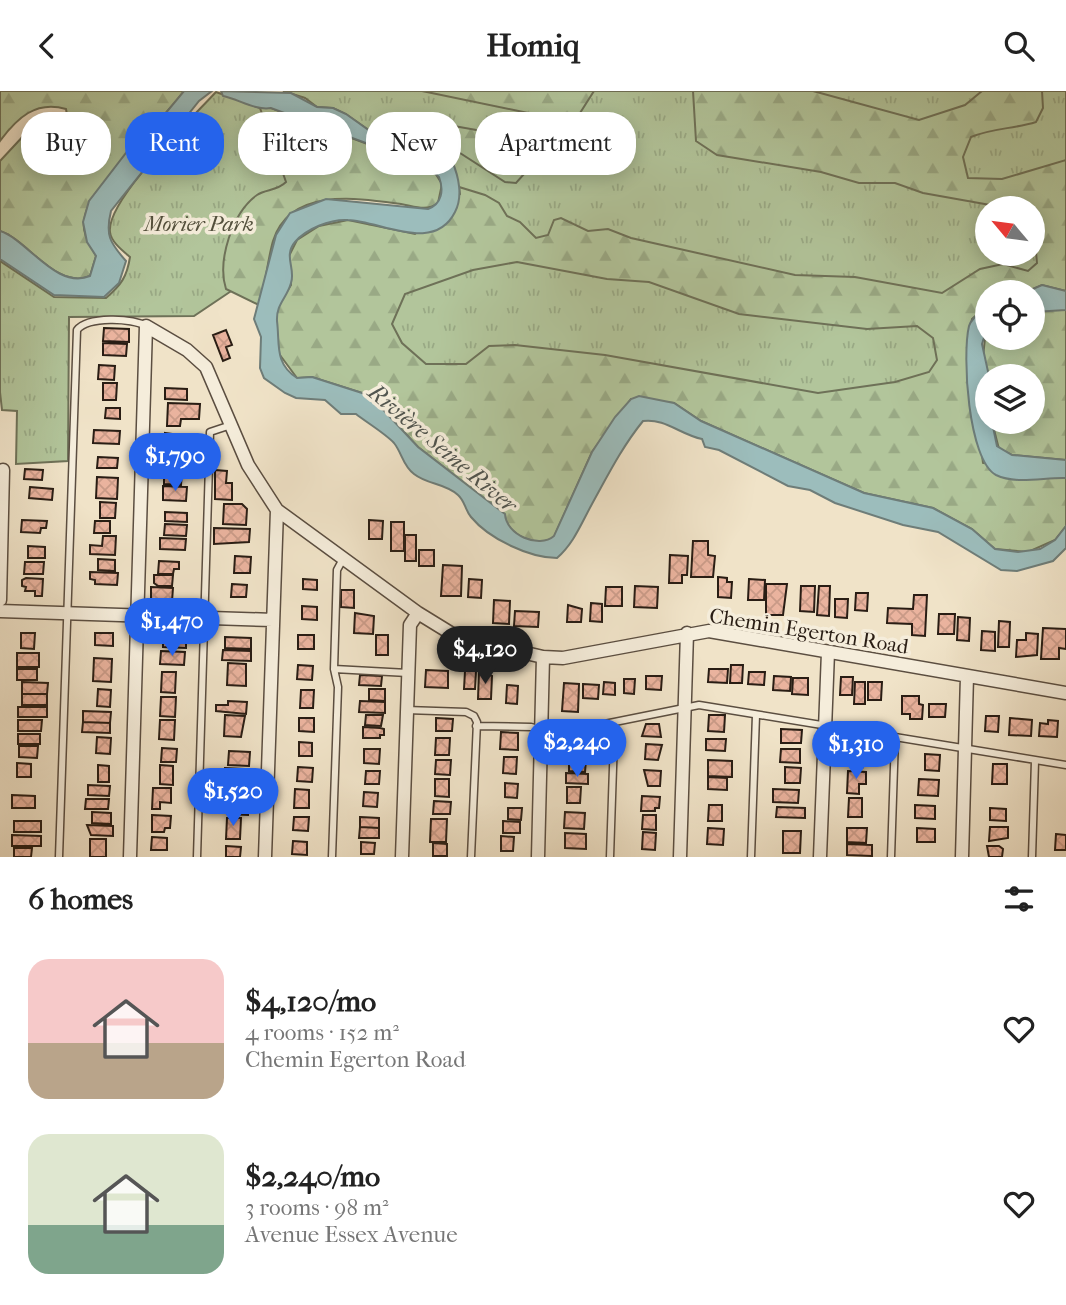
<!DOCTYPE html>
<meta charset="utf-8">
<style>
:root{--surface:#fff;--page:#f2f2f2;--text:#222;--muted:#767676;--accent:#2563eb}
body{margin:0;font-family:"IM FELL French Canon",serif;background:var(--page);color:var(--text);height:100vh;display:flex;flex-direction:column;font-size:26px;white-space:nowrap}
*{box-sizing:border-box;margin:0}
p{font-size:23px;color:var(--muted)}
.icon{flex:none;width:38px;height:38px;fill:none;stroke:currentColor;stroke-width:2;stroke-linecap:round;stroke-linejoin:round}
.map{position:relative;height:766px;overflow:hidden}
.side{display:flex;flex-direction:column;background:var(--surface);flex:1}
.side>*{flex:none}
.guide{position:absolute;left:21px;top:21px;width:700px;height:63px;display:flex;gap:14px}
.needle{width:46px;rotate:299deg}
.controls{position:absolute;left:975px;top:105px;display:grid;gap:14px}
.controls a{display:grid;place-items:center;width:70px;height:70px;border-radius:50%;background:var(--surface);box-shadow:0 4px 18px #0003;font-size:35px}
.price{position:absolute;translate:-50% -60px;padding:0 16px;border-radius:24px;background:var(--accent);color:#fff;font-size:23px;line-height:46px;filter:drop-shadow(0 2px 4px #0008)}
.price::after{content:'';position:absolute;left:50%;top:42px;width:21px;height:16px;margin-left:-10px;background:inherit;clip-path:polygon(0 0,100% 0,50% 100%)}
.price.on{background:#222;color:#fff}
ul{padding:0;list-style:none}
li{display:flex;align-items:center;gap:21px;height:175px;padding:0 28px}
li span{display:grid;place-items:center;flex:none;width:196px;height:140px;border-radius:21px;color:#555}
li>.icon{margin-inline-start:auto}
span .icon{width:84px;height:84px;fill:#fffc;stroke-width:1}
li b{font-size:30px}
h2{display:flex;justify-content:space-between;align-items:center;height:84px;padding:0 28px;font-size:30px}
.pill{padding:0 24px;border-radius:28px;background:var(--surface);box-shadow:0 4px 18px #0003;font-size:24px;line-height:63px}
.pill.on{background:var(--accent);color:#fff}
header{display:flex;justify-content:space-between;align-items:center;height:91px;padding:0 28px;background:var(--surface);font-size:32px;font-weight:700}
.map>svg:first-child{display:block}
.grass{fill:url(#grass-tufts);stroke:#6e7158;stroke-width:2;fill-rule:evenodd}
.forest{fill:url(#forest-firs);stroke:#6e7158;stroke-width:2;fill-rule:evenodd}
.water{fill:#9cbdbc;stroke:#6e7d79;stroke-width:2}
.building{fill:url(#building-cross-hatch);stroke:#291d14;stroke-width:2}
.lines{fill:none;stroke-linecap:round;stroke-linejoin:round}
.service-casing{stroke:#5b4e41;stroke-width:9}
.minor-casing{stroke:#5b4e41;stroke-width:15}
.service{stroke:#f5eddb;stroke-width:6}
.minor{stroke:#f5eddb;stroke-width:12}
.labels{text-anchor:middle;stroke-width:7;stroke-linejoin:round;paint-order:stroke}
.park-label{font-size:21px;font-style:italic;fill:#524f3c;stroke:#f5eddb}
.street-label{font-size:21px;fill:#291d14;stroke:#f5eddb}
.water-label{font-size:23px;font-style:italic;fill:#51554f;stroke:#f5eddb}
</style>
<header><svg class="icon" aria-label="back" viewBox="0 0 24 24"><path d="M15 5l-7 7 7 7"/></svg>Homiq<svg class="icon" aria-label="search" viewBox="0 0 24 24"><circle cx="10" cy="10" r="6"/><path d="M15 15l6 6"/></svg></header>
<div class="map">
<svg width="1066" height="766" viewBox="0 0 1066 766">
<defs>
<pattern id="grass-tufts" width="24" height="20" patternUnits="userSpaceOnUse" patternTransform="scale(1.75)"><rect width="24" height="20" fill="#b2c59b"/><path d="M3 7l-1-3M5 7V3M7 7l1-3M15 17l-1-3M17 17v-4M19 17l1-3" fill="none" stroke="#99a985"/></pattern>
<pattern id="forest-firs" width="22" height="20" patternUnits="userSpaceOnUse" patternTransform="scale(1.75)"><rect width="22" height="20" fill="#b2c59b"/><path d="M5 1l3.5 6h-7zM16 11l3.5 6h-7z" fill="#99a985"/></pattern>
<pattern id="building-cross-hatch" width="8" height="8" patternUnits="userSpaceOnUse" patternTransform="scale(1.75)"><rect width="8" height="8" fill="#eab39e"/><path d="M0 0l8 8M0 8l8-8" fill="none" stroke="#c99a87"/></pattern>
</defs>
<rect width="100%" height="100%" fill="#f0e3c8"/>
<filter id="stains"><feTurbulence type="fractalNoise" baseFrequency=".00286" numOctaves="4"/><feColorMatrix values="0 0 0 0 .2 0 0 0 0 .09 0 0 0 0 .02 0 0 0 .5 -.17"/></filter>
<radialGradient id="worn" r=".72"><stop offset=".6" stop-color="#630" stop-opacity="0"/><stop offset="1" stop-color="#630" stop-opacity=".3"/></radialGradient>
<path class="grass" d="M283 0H1066V200L1042 194 1026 201H987V215L972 228 983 372 1066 387V435L1055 449 890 410 639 305 554 446 291 194 460 103 452 70 396 42 370 40 346 23 333 17 317 16 305 7ZM987 117H1032V163H987Z
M216 1 430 79 327 105 267 176 194 225 69 226 68 370 16 373 17 320 2 319 0 301V170L54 206 106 207C121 194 127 186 130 166 123 160 111 151 110 141 106 109 193 26 216 1Z"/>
<path class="forest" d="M0 0H184C163 29 134 52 114 81 102 98 87 107 84 130 82 144 91 154 96 165L90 185C56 199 28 149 0 140V70L27 41 58 34 67 24 66 18C36 9 17 27 0 50Z
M422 0H594L580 22 560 35 528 22Z
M693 0H813L919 29 965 14 982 0H1042L1043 17 1036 31C1014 38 992 37 971 46L963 66 968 87 1002 88 1066 69V200L1042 194 1026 201H987V215L972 228 968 250 983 372 1066 387V435L1055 449 1028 461 995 458 972 438 933 417 864 402 701 330 674 312 631 308 592 361 554 446C538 458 506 444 504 423L418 356 376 311 362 302 312 286 297 287 277 260 276 218 291 194 289 165 297 149 319 135 348 129 415 143 460 103 459 96 485 104 499 112 507 125 520 131 536 147 548 144 554 129 561 127 588 140 608 138 631 147 795 184 855 186 942 202 980 178 1003 173 1028 180 1037 172 1032 117H1007L923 102 895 92H859L821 81 717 64 696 50ZM517 171 607 188 649 191 739 223 867 238 917 235 933 247 937 269 929 281 895 291 818 302 605 264 515 254 489 255 466 273H426L402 252 392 233 405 203 473 179Z
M260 17H271L432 77 442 93 438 112C426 121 414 115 401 113 357 107 290 96 273 150 267 171 266 193 259 214L226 198C217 170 232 122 257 104 266 98 277 100 286 91Z
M426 30 510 45 529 57 534 72 516 92 505 91 443 51 422 34Z
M1048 218 1066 219V369L1012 364 999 358 992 331H1032V285H989L983 266 986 238 987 247H1032L1033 221Z"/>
<path class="water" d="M184 0H212L199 10 111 120C105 144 110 152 126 170L119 192 104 206 54 204 0 168V140C28 149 56 199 90 185L96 165 87 151 83 131 89 110 129 58 150 41Z
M221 0 291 2 317 16 333 17 346 23 370 40 396 42 452 70C459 86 463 106 455 121 434 163 381 130 348 129 330 128 306 138 295 151 283 165 296 178 291 192 287 207 276 213 277 230 280 253 274 272 297 287L312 286 362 302 376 311 418 356 505 423C506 444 539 458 554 445L592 361 615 326 631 308 639 305 674 312 701 330 864 402 933 417 972 438 995 458 1018 461 1040 458 1055 449 1066 435V457L1053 470 1017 480 1001 479 938 441 903 434 835 412 810 399 788 395 719 359 705 356 702 348C681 344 665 327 643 330 622 356 608 384 592 413 581 433 574 452 557 467 530 467 489 448 471 426 465 419 465 410 458 404 445 392 428 394 414 383 403 375 402 362 394 352 386 343 366 331 356 323H341L325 309 296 307 285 302 264 287 260 277 261 246 254 228 276 144 290 122 326 108 428 118C442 113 444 99 439 86L426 74 271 17C256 20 238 8 223 5Z
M1042 194 1066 200V219L1033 221 1032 201H1026Z
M987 215V237L982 253 989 285 987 331H992L997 355 1012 364 1066 369V387C1045 386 1016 394 996 384 968 369 962 264 969 235 972 226 981 220 987 215Z"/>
<path class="building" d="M104 237 129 238V251L103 250Z
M226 239 232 254 226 256 230 267 223 270 213 244Z
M103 252 127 253 126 265 103 264Z
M99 274 115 275 114 289 98 288Z
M103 292H117L116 309H103Z
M165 297 187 298V309L165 308Z
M168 312 200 313 199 328H181L180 335H167Z
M106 317H120V328L105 327Z
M94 339 120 340 119 353 93 352Z
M165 342 188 345 187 351H181V355L165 354Z
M98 366 118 367 117 377H97Z
M165 371 182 372V383L164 382Z
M25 378 43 379 42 389 24 388Z
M215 379 227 380 226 392H232V409L215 408Z
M164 382 182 383 181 394 164 393Z
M97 386 118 387 117 408 96 407Z
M163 395 187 396 186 410 163 409Z
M30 396 53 398 52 409 29 407Z
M100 411 116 412 115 427H100Z
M224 413H242L247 418 246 434 223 433Z
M165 421 187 422V431L165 430Z
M22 429 47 430 46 437H41L40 442 21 441Z
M369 429 383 430 382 448H369Z
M95 430H110V442H94Z
M391 431H404V460H391Z
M165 433 187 434 186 445 164 444Z
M214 437 250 438 249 451 214 453Z
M405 444H416V470H405Z
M103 445H116L115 464 90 463V454L102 455Z
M160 447 186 448 185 459 160 458Z
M693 450H708V464L715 465 713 486H691Z
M28 455 45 456V467H28Z
M419 459H434V475H419Z
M670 464 688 465 687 484H682V492H669Z
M235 465 251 466 250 482H234Z
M98 468 115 469V480L98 479Z
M159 470 179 471V478H174L173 483H158Z
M25 471H44L43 483H24Z
M443 474 462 475 461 505H441Z
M90 481 118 482 117 494 95 493V489L90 488Z
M154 484H173L172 495H158L154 492Z
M718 486 727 487V491H732L731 507 718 506Z
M26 487 43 488 42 505H35V500H25L26 496 22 495V489Z
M303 488 317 489V499L303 498Z
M469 488 482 489 481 507 468 506Z
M749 488 765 489 764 509H748Z
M232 493 247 494 246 506H231Z
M766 493H787L783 524H766Z
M635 495 658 496 657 517 634 516Z
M801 495H815L814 521 800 520Z
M819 495H830L829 525 817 524Z
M151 496 173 497 172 510 151 509Z
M606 496H622V515H605Z
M341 499H354V517L341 516Z
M856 502H868L867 520 855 519Z
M914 504H927L925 545 912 544V533L887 532 888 517 913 518Z
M835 508H848L847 527 835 526Z
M494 509 510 510 509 533 493 532Z
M591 512 602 513V531L590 530Z
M568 514 582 518 581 531H567Z
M302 515 317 516V529L302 528Z
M515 520 539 521 538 536 514 535Z
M355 522 374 525 373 543 354 542Z
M939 523H955L954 543H938Z
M958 526 970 527 969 550 957 549Z
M999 530 1010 531 1009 556H998Z
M1043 537 1066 538V558L1059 557V568H1041Z
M982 540 995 541V560L981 559Z
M21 542H35L34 558 21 557Z
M95 542H113V555L95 554Z
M163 542 186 543V557L163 556Z
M1026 542 1038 543 1037 564 1016 566 1017 549H1026Z
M298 544H314V558H298Z
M376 544H388V564H376Z
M225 546 251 547V558L225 557Z
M223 559 251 560V570L222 569Z
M161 560 185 561 184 574 160 573Z
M17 562H39V576H17Z
M94 567 112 568 111 591 93 590Z
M228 572 246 573V595L227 594Z
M298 574 313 575 312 589 297 588Z
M731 574H743L742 592H730Z
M17 578H37V589H17Z
M709 578H728L727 592 708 591Z
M426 579 448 580V597L425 596Z
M465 580H476L475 598H464Z
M479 580 492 585 491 608H478Z
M162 581H176L175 602 161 601Z
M749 581H765L764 594 748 593Z
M360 584 382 585 381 595 359 594Z
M646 585H662L661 599 646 598Z
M774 585 791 586 790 600 773 599Z
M841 586H853L852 604H840Z
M793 587H808V604L792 603Z
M624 588H635L634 603 624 602Z
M22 591 48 592 47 603H22Z
M604 591 615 592V604L603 603Z
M855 591H865V613H854Z
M868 591H882L881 609H868Z
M564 592 579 593 578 621 562 620Z
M583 593 599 594 598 608 583 607Z
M507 594 518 595 517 613 506 612Z
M98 598 111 599 110 616 97 615Z
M369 598H385V610L369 609Z
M301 599H314L313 617H300Z
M22 603H47V614H22Z
M902 605H919V613L923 614 922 628H910V623H902Z
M161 606H176L175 626 160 625Z
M228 610 247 611 246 623 216 620V614H228Z
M360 610 385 611V622L359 621Z
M929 613H946L945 626H929Z
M18 616H47V626H18Z
M83 620 111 621 110 632 83 631Z
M225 624 245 625 241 646 224 645Z
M366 624H383L381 635 365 634Z
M709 624H725L724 641 708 640Z
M986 625H999L998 641 985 640Z
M299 627H314V641L299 640Z
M436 627 453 628 452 640H436Z
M1010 627 1032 629 1031 645 1009 644Z
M18 629H42L41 640H18Z
M160 629H175L174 649 159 648Z
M1048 629 1058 630 1057 646 1039 645 1040 632 1048 633Z
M83 631 110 632V642L82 641Z
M646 633H659L661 646 642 645Z
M363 636 380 637 384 638V644H380V647H363Z
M781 638 802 639 801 652H781Z
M501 641 518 642V659L500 658Z
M18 643H40V653H18Z
M97 646 111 647 110 663 96 662Z
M436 647H450L449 664H435Z
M706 648H726L725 660 706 659Z
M572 650 596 651 595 663H572Z
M299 651 312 652V665H299Z
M855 652H868V671L863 670V676L855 675Z
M646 653 662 654 658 669 645 668Z
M19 655H38L37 667 19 666Z
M162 657 177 658 176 671H161Z
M364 658H380L379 673 364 672Z
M781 658H800V672L780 671Z
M229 660 250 661 249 675 228 674Z
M925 663 940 664 939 680 925 679Z
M504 666H517L516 683 503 682Z
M569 668 586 669 585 681 569 680Z
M436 669H451L450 684 435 683Z
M708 669 732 670V686L708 685Z
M17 672 31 673V686H17Z
M993 673H1007V693H992Z
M98 674 109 675V691H98Z
M160 674 173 675V694L160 693Z
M298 676 313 677 312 691 297 690Z
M785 676 801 677 800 692H785Z
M225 677 244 678 243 689H239V697L224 696Z
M644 679 661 680 660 695H648Z
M366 680H380L379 693H365Z
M848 680 866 681V693H859V703L847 702Z
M566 682 588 683V693L566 692Z
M708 686 727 687V699L708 698Z
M435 688H449V706L435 705Z
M919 688 939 689 938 705 918 704Z
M505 692 518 693 517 707 505 706Z
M88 694 110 695 109 705 88 704Z
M567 696H581L580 712H567Z
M153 697H171V712L160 711V718H152Z
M295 698 309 699V717H294Z
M773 698 799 699 798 712 773 711Z
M227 699 249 700V712L227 711Z
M364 701 378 702 377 716 363 715Z
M12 704 35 705V717H12Z
M642 705 660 706 659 717H655V720H641Z
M849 707H862V726H848Z
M86 708H109L108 718H85Z
M434 710 451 711 450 723H433Z
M227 713 248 714V724L227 723Z
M709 714H722V730H708Z
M915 714 935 715V728L915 727Z
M777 716 805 717V727L776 726Z
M508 717H522L521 729 508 728Z
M990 717 1006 718V730L990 729Z
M92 721 111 722V733L92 732Z
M565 721 585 722 584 738 564 737Z
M152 724 171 725 170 737H165L164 741H152Z
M643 724H656V739L642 738Z
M294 726H309L308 740 293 739Z
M360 726 379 727V737L360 736Z
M227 727H241L240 748H226Z
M431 728H447L446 751H430Z
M14 730H41V741H14Z
M503 730 520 731V742H503Z
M87 734 113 735V745L91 744Z
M360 736 379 737V747H359Z
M990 736H1008V747L989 750Z
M708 737 724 738 723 754 707 753Z
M847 737H867L866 752 847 751Z
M917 737 935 738V751H917Z
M783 740H801L800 762H783Z
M643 741 656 742 655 759 642 758Z
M565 742 586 743V758L565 757Z
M1056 743 1066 744V759H1055Z
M12 744 41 745V755H12Z
M501 745 514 746 513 760H501Z
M152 746 167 747V759H151Z
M90 748H106V766H90Z
M293 750 307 751V764L292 763Z
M361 751 375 752 374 763H361Z
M433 752 447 753V765H433Z
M847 753 872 754V765L847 764Z
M226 755 241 756 240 766H226Z
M987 755H999L1003 758 1002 766H989Z
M14 757H32L31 766H14Z"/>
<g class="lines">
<defs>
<path id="service" d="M334 578 408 582
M406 619 466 621 474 625 477 631 471 766
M476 635 531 636 555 643 699 614 1066 674
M59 766 77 239C88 225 132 227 146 235
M197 766 210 341 231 334
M332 766 338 596 334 578 337 479 343 468
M610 766 614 647 612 632
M751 766 756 624
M891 766 895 646
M1032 766 1035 670"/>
<path id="minor" d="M0 509 3 379
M0 520 273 529
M130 766 146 235 187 259 206 276 248 374 277 419 418 522 457 546 543 566 563 567 709 540 1066 602
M265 766 277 419
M402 766 410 534 418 522
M538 766 543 566
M680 766 687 542
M820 766 828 561
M962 766 967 585"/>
</defs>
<use href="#service" class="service-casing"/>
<use href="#minor" class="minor-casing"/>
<use href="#service" class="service"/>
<use href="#minor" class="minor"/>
</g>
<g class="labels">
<g class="park-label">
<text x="199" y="140">Morier Park</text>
</g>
<g class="street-label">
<text transform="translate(809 540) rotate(9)" y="7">Chemin Egerton Road</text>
</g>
<g class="water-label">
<text transform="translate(443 357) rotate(40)" y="8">Rivière Seine River</text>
</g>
</g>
<rect width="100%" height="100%" filter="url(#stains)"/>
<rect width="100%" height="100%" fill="url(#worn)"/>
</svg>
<div class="controls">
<a><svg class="needle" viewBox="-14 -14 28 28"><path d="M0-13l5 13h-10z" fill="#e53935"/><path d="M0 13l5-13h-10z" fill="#767676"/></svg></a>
<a><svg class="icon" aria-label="locate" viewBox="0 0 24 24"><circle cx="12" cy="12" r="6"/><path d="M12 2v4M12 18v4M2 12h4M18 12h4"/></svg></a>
<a><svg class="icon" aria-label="layers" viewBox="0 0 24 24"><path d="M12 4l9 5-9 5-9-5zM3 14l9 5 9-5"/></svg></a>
</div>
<b class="price" style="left:175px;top:402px">$1,790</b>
<b class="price" style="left:172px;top:567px">$1,470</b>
<b class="price on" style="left:485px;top:595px">$4,120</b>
<b class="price" style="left:577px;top:688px">$2,240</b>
<b class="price" style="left:856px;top:690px">$1,310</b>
<b class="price" style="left:233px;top:737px">$1,520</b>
<div class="guide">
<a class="pill">Buy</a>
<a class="pill on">Rent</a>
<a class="pill">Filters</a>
<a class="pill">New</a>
<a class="pill">Apartment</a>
</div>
</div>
<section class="side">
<h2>6 homes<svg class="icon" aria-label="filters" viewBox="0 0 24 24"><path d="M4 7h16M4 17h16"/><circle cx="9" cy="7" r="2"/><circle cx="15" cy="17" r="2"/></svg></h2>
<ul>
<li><span style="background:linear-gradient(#f6c9c9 60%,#b9a48a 0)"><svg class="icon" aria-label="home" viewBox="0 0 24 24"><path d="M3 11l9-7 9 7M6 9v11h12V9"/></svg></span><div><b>$4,120/mo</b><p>4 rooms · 152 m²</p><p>Chemin Egerton Road</p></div><svg class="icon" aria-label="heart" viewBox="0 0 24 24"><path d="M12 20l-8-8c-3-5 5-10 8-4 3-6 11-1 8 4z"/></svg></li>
<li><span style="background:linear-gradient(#dfe7d0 65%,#7fa58c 0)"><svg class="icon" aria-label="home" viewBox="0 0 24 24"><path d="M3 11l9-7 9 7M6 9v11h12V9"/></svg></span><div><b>$2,240/mo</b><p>3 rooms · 98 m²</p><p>Avenue Essex Avenue</p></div><svg class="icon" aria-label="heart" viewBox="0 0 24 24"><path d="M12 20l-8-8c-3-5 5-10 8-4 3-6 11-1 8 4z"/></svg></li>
</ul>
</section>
